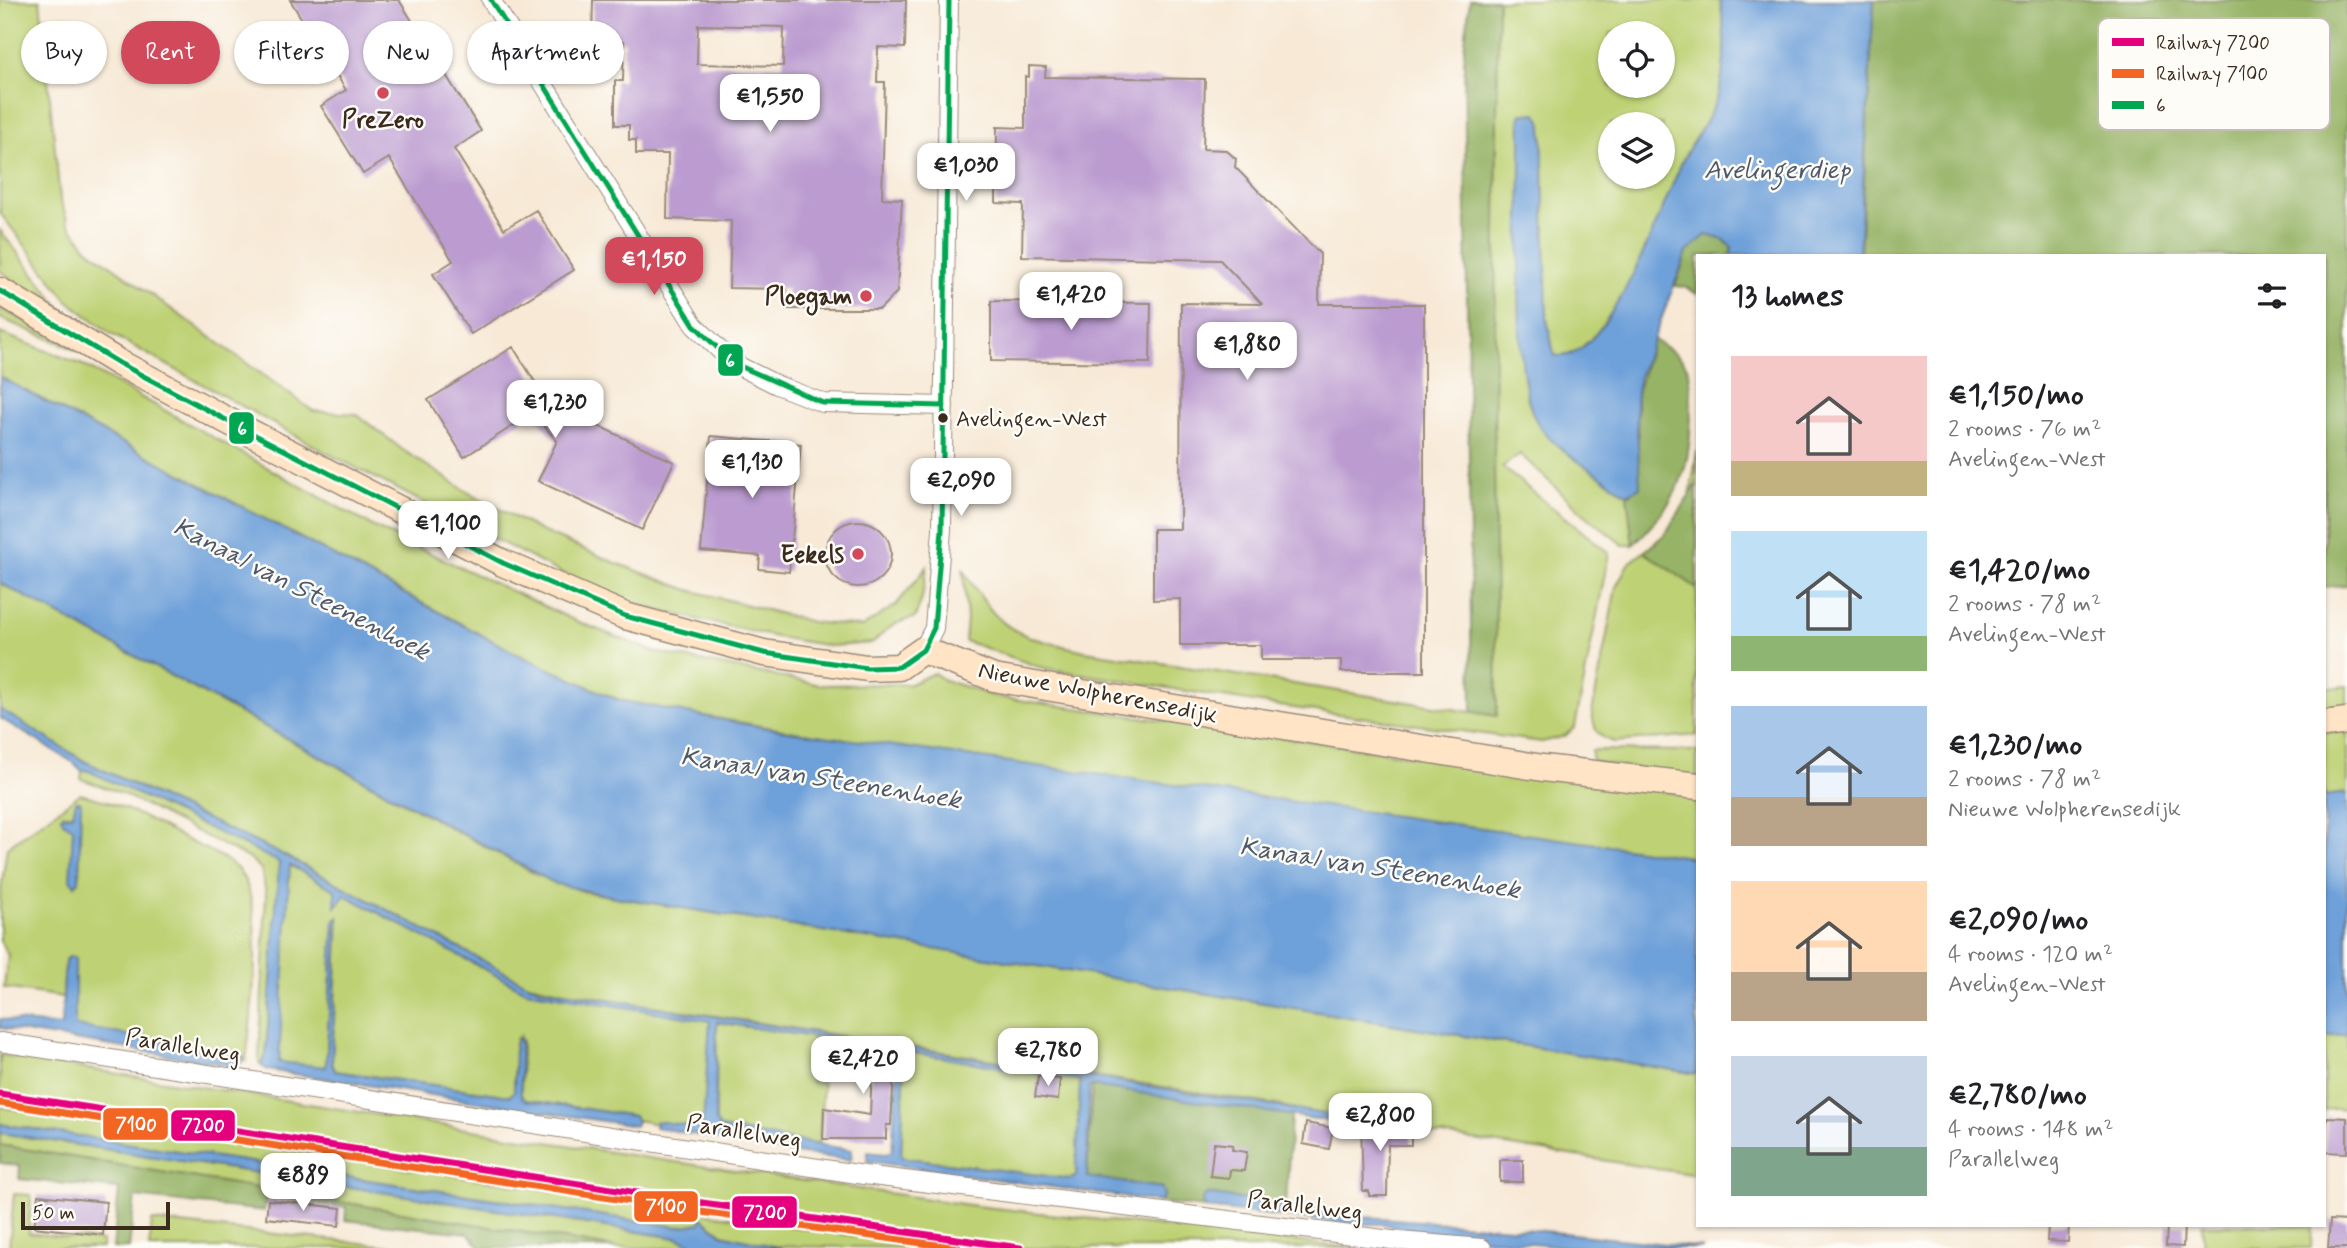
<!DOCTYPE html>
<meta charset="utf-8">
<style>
:root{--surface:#fff;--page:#f6f6f6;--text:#202124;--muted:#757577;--accent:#d1495b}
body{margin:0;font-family:Mynerve,sans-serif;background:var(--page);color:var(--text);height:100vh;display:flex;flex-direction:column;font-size:26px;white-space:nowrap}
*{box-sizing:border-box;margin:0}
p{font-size:23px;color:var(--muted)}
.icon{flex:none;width:38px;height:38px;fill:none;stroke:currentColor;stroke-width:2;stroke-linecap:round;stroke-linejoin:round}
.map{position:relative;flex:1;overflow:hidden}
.details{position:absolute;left:1696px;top:254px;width:630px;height:973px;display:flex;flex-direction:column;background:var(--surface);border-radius:0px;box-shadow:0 2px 5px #0004}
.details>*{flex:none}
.banner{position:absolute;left:21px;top:21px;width:665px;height:63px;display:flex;gap:14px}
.buttons{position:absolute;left:1598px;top:21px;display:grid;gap:14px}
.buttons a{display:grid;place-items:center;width:77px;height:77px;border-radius:50%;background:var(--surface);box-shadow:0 2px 5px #0004;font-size:35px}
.scale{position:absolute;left:21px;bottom:18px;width:149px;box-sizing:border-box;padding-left:7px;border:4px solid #3b2a1e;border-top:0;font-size:19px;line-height:24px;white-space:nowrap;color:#3b2a1e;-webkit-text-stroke:5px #fdfcf7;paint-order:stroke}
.price{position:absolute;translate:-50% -60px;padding:0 16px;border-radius:14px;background:#fff;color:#222;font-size:23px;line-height:46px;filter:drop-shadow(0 2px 4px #0008)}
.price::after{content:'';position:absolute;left:50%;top:42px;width:21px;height:16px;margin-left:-10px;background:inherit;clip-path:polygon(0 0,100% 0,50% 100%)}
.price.current{background:var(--accent);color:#fff}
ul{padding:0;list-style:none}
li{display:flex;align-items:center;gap:21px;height:175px;padding:0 35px}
li span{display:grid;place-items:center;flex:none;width:196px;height:140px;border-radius:0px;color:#555}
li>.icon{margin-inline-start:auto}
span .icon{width:84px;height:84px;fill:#fffc;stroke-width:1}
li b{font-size:30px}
h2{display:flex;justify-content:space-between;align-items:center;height:84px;padding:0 35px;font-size:30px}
.tag{padding:0 24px;border-radius:32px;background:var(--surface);box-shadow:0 2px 5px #0004;font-size:24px;line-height:63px}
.tag.current{background:var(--accent);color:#fff}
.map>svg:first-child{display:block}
.green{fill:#bed174;stroke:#7c7e49;stroke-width:2;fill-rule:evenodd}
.forest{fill:#96b366;stroke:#686e42;stroke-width:2}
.water{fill:#6ea0d9;stroke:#54657c;stroke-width:2;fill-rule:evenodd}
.building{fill:#bb9bd0;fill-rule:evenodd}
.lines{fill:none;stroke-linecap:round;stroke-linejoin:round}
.street-casing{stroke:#998a7a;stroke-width:20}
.secondary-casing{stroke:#998a7a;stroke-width:29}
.street{stroke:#fff;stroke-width:18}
.secondary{stroke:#ffe4c6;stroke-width:26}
.bus-1-casing{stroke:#fdfcf7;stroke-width:10}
.bus-1{stroke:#00a651;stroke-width:5}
.rail-1-casing{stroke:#fdfcf7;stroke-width:12}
.rail-2-casing{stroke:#fdfcf7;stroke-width:12}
.rail-1{stroke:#e5007d;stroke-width:7}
.rail-2{stroke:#f26522;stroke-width:7}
.poi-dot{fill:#d1495b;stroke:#fdfcf7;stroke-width:2.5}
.bus-dot{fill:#3b2a1e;stroke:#fdfcf7;stroke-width:2.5}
.labels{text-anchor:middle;stroke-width:5;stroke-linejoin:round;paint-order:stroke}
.bus-label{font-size:22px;fill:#3b2a1e;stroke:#fdfcf7;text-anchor:start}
.poi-label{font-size:24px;font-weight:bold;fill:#3b2a1e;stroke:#fdfcf7;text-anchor:end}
.street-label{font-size:24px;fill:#3b2a1e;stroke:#fdfcf7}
.water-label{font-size:26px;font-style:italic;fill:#4f5969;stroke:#fdfcf7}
.key{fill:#fdfcf7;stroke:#c3bdb6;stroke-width:2}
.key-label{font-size:19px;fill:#3b2a1e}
.line-badge{stroke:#fdfcf7;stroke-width:2.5}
.badge-label{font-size:19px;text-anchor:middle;font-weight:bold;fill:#fff}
</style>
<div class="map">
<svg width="2347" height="1248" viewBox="0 0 2347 1248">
<rect width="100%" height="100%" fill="#fdfcf7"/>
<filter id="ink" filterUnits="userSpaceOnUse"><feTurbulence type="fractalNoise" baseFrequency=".0143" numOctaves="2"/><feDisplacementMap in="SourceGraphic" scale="14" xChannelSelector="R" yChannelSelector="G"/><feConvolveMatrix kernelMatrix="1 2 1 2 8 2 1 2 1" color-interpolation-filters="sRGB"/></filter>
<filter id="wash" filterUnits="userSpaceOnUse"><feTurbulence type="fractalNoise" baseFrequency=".00686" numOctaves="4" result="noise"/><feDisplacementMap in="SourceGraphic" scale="28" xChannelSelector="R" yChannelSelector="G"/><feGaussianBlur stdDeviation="1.57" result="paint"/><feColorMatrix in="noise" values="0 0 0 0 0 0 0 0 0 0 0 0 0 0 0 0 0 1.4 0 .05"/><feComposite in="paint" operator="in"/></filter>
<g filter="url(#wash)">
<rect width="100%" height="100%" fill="#f7e9d6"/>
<path class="green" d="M0 0H40L60 199 69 225 88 249 313 411 356 414 403 450 469 493 541 531 616 563 689 590 755 607 812 622 862 627 896 605 927 567 922 598 915 618C896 621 886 629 873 643L830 646 776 637 647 608 561 573 327 453 111 334 68 301 0 213Z
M1498 0H1720C1725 32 1727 63 1718 95 1711 119 1693 138 1683 160 1666 197 1606 370 1554 355L1547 319 1542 123 1537 113 1522 114 1521 343 1528 401 1540 427 1552 440 1627 494 1633 545H1623L1584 514 1520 454 1502 467 1609 553 1575 727 1565 736 1542 742 1272 705 1039 667 965 641 967 619 963 569C1003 635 1012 634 1085 651L1497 716 1494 460ZM1610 33H1662V86H1610ZM1610 124H1662V177H1610Z
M0 230 62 310 59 312 0 271Z
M0 308 76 348V350L0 318Z
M0 333 83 365 376 528 576 621 655 652 821 685 910 684 934 673 944 680 997 697 1697 796V858L858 743 630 703 580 685 519 655 0 377Z
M1697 451V735L1614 742C1597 738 1594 729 1592 713L1616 587 1628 564 1644 552 1678 574Z
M0 583 537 875 585 892 1697 1074V1175L1442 1135H1417L1414 1121 1352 1120 1271 1104 565 992 525 983 289 858 86 762 0 709Z
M2347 686V715L2324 718V689Z
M2347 730V793L2324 796V733Z
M1592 750 1697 751V778L1596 762 1592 760Z
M87 770 280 862 266 1055 262 1064 259 1063 266 893 261 869 250 859 121 793 81 779 82 771Z
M80 794C117 802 146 818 179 836 197 846 225 855 239 871 267 905 251 1017 246 1061L241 1055 74 1026 65 961 63 997 4 988 8 955 0 941V897L7 847ZM78 800 79 881 75 885 73 828 63 814H73Z
M289 865 335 890 336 907 345 895 526 991 713 1021 709 1133 636 1120 634 1116 525 1100 521 1095 522 1040 516 1038 514 1091 511 1096 335 1071 332 1063 339 919 334 921 326 1068 278 1062Z
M717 1022 813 1037 811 1082 823 1083 819 1145 720 1128 716 1123Z
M2347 1035V1108L2324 1110V1037Z
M909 1052 1080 1080 1076 1177 1070 1179 901 1157 905 1059Z
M0 1055 655 1159 976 1206 1355 1248H986L954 1244 375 1159 0 1095Z
M0 1107 935 1248 766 1246 723 1234 702 1218 700 1223 678 1227 0 1124Z
M0 1133 677 1238 701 1248H617L0 1145Z
M14 1194 31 1195 29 1233 102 1241V1248H9Z
M152 1221 408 1248H149Z
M2202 1225H2312L2311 1248H2204Z"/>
<path class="forest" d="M1470 0H1498L1494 460 1497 716 1472 712 1464 50Z
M1874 0H2347V585L2324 587V256H1860Z
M1705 234 1724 240 1732 247 1731 255 1698 256 1697 294 1685 287 1675 286 1687 252Z
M1653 339C1662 346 1677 353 1684 362 1692 373 1690 392 1691 405 1691 471 1681 497 1633 545L1627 494H1631L1638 466 1637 393Z
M1697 484V588L1644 552 1665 534Z
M1092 1086 1291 1115 1286 1206 1207 1194 1202 1203 1205 1208 1159 1202 1162 1200V1188L1087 1178Z
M0 1145 617 1248H481L468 1233 345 1220 346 1207 266 1196 264 1211 135 1197 129 1248H113L119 1189 19 1179 20 1166 0 1163Z"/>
<path class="water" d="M1720 0H1874L1859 255H1731L1732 247 1724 240 1706 235 1687 252 1639 377 1636 403 1640 487 1627 494C1602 476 1557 452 1539 426 1505 377 1526 184 1520 115L1537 113 1542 123 1547 319 1554 355C1606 371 1666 196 1683 160 1693 138 1711 119 1718 95 1727 63 1725 32 1720 0Z
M0 377 519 655 618 700 767 728 1697 858V1074L615 897 556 884 0 583Z
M0 709 86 762 289 858 525 983 542 989 1349 1118 1357 1130 1356 1138 1354 1139 1352 1127 1342 1123 1092 1086 1089 1088 1087 1177 1162 1188 1164 1195 1159 1202 867 1161 868 1152 886 1154 892 1151 898 1056 895 1050 717 1022 715 1120 720 1128 852 1150 851 1160 786 1152 655 1127 656 1121 693 1126 703 1123 710 1021 526 991 345 895 335 907V890L290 865 279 1062 326 1067 334 921 338 917 332 1063 335 1071 510 1096 514 1091 515 1043 520 1036 521 1095 525 1100 634 1116 637 1121 635 1126 268 1070 261 1066 266 1055 279 862 87 770 82 771 74 763 0 718ZM909 1052 1080 1080 1076 1177 1070 1179 901 1157 905 1059Z
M2347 793V1035L2324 1037V796Z
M76 801H80L81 804 79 881 75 885 70 880 73 828 63 822 61 816 73 814Z
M70 956 75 958V1026L241 1055 243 1061 235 1066 0 1028V1019L61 1026 65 961Z
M0 1124 678 1227 700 1223 702 1218 722 1234 782 1248H701L677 1238 0 1133Z
M1206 1194 1367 1217 1525 1229 1703 1248H1580L1415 1231 1383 1224H1355L1205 1208 1202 1200Z"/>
<g id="blocks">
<path class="building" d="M290 0H399L481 131 454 149 504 229 536 210 574 270 471 334 433 274 453 261 389 158 363 174 321 106 346 90Z
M593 0H906L905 48 878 47 877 82H885L882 198 902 199 897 292 880 309H787V289L729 288 731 221 667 219 668 154H636V140H629V125H615V81H623L624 41 592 40ZM698 25 784 27 783 66 697 64Z
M1029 66 1046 67 1045 77 1205 79 1203 149 1226 150 1236 159 1235 167 1320 254 1319 304H1424V672H1341V660H1261V645H1180V599L1153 600V529H1180L1181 303 1262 304 1220 260 1022 256 1023 204 996 203 997 127 1025 128V76L1029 77Z
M991 301 1151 303 1150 363 991 361Z
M513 347 554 412 573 395 588 412 582 418 674 462 642 530 538 481 557 441 533 413 464 457 428 400Z
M711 436 801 444 789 572 759 569 760 556 701 551Z
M825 554a33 33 0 1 1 66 0a33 33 0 1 1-66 0Z
M829 1044 855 1046 854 1052 895 1054 891 1125H886V1139H823L824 1108 870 1115 872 1069 827 1066Z
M1038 1076 1060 1079 1058 1100 1035 1097Z
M2327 1117 2347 1118V1153L2325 1152Z
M1306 1123 1333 1128 1329 1149 1303 1144Z
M1361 1123H1411V1145H1388L1387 1196H1369V1191H1363Z
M1214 1143 1233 1145 1232 1150 1247 1152 1244 1171 1230 1170 1229 1178 1210 1176Z
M1500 1160H1523V1182H1500Z
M38 1195 106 1202 103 1235 34 1227Z
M268 1200 341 1208 339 1226 266 1218Z
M2330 1220 2347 1221V1248H2328Z
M2048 1225H2069L2068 1242 2047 1241Z
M2167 1225H2184L2183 1247 2166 1246Z"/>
</g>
</g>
<g filter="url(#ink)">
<use href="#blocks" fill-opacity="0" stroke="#998a7a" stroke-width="2"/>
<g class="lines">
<defs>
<path id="street" d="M491 0 694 325 733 363 777 385 823 403 944 406
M923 650 934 628 942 530 949 0
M0 1042 864 1175 1400 1241 1482 1248"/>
<path id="secondary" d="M0 291 119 363 228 421 503 563 625 616 764 653 867 668 899 667 923 650 994 678 1052 688 1543 768 1698 786
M2324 724 2347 721"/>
</defs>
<use href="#street" class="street-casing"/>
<use href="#secondary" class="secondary-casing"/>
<use href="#street" class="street"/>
<use href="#secondary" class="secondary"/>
<defs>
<path id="bus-1" d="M491 0 694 325 733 363 823 403 944 406
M0 291 119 363 228 421 503 563 625 616 764 653 867 668 899 667 923 650 934 628 942 530 949 0"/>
</defs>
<use href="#bus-1" class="bus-1-casing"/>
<use href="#bus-1" class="bus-1"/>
<defs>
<path id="rail-1" d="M0 1094 695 1202 1020 1248"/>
<path id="rail-2" d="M0 1103 694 1211 958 1248"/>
</defs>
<use href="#rail-1" class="rail-1-casing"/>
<use href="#rail-2" class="rail-2-casing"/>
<use href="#rail-1" class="rail-1"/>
<use href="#rail-2" class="rail-2"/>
</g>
</g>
<g class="poi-dot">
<circle cx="383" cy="93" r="7"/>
<circle cx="866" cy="296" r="7"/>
<circle cx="858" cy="554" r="7"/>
</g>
<circle class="bus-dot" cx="943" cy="418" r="6"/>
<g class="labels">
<g class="bus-label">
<text x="956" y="426">Avelingen-West</text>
</g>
<g class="poi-label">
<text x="383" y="127" text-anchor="middle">PreZero</text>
<text x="852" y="304">Ploegam</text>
<text x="844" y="562">Eekels</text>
</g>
<g class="street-label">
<text transform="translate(1098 692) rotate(11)" y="8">Nieuwe Wolpherensedijk</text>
<text transform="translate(183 1045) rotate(9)" y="8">Parallelweg</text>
<text transform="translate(744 1131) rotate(9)" y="8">Parallelweg</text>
<text transform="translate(1305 1205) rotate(7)" y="8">Parallelweg</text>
</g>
<g class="water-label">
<text x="1777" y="178">Avelingerdiep</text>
<text transform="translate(302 588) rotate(27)" y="9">Kanaal van Steenenhoek</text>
<text transform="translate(821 777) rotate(9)" y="9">Kanaal van Steenenhoek</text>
<text transform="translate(1380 867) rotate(9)" y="9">Kanaal van Steenenhoek</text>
</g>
</g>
<rect x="2098" y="18" width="232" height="112" rx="10" class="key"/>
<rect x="2112" y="38" width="32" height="8" fill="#e5007d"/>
<rect x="2112" y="69" width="32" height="9" fill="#f26522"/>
<rect x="2112" y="101" width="32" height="8" fill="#00a651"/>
<g class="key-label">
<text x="2156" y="49">Railway 7200</text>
<text x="2156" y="80">Railway 7100</text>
<text x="2156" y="112">6</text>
</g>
<g class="line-badge">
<rect x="717" y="343" width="27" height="34" rx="7" fill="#00a651"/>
<rect x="228" y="411" width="27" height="34" rx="7" fill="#00a651"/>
<rect x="102" y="1107" width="67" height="34" rx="7" fill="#f26522"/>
<rect x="170" y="1109" width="66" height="33" rx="7" fill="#e5007d"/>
<rect x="633" y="1190" width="66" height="33" rx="7" fill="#f26522"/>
<rect x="731" y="1195" width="67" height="34" rx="7" fill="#e5007d"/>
</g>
<g class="badge-label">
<text x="730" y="367">6</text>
<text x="242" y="435">6</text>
<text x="136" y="1131">7100</text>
<text x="203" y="1132">7200</text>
<text x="666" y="1213">7100</text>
<text x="765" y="1219">7200</text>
</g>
</svg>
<div class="buttons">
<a><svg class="icon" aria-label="locate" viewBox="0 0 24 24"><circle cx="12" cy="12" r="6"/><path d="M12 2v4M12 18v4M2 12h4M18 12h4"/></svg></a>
<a><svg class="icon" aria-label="layers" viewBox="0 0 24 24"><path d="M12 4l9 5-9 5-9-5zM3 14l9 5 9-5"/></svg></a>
</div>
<div class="scale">50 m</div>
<b class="price" style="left:770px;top:134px">€1,550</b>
<b class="price" style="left:966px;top:203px">€1,030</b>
<b class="price current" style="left:654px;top:297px">€1,150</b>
<b class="price" style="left:1071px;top:332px">€1,420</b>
<b class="price" style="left:1247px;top:382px">€1,880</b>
<b class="price" style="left:555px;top:440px">€1,230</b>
<b class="price" style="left:752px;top:500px">€1,130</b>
<b class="price" style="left:961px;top:518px">€2,090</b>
<b class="price" style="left:448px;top:561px">€1,100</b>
<b class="price" style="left:1048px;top:1088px">€2,780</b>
<b class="price" style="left:863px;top:1096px">€2,420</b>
<b class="price" style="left:1380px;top:1153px">€2,800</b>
<b class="price" style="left:303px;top:1213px">€889</b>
<div class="banner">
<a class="tag">Buy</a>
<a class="tag current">Rent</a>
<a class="tag">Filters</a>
<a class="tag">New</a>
<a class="tag">Apartment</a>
</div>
<section class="details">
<h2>13 homes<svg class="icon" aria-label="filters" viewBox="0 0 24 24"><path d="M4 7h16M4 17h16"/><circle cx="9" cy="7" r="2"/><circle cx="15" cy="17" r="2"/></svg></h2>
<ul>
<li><span style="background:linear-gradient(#f6c9c9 75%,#c2b280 0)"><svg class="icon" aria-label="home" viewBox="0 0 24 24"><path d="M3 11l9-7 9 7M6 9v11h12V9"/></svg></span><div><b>€1,150/mo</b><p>2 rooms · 76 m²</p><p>Avelingen-West</p></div></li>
<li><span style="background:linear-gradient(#bfe0f5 75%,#8fb573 0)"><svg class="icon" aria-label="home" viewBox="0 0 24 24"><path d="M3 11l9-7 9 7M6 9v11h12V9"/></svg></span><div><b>€1,420/mo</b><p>2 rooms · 78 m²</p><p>Avelingen-West</p></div></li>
<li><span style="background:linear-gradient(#a9c7e8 65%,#b9a48a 0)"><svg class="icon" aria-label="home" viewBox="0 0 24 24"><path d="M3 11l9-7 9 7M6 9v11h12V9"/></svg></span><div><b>€1,230/mo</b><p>2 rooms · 78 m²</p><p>Nieuwe Wolpherensedijk</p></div></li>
<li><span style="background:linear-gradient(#ffd9b3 65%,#b9a48a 0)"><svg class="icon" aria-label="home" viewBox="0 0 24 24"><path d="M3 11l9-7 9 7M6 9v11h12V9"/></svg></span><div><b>€2,090/mo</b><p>4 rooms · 120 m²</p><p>Avelingen-West</p></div></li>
<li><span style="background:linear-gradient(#c9d6e8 65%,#7fa58c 0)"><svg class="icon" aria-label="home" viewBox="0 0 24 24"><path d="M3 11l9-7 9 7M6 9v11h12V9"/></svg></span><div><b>€2,780/mo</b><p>4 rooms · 148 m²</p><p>Parallelweg</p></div></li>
</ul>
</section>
</div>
